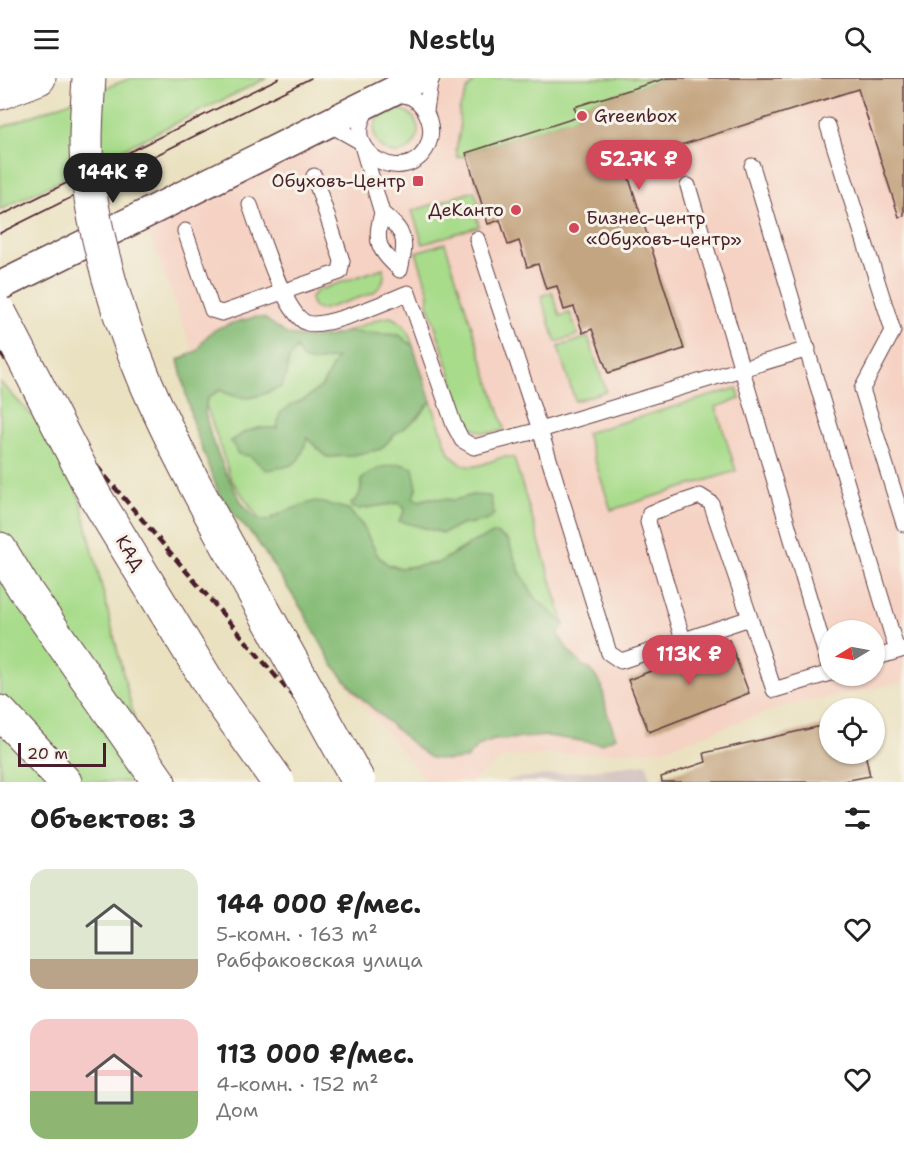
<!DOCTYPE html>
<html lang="ru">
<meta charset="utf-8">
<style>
:root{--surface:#fff;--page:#f6f6f6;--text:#222;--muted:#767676;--accent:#d1495b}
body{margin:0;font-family:"Shantell Sans",sans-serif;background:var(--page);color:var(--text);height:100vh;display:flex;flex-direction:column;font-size:22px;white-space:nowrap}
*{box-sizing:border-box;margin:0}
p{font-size:20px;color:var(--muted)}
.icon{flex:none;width:33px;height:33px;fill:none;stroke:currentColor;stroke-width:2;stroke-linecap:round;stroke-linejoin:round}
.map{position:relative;height:704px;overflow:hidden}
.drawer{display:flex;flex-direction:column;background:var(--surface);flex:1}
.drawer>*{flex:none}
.needle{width:39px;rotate:260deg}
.controls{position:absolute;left:819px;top:542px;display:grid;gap:12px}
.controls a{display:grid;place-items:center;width:66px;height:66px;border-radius:50%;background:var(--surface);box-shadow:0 2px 4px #0004;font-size:30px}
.scale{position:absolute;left:18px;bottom:15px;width:88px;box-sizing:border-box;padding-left:6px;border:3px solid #4a1f2b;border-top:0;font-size:16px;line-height:21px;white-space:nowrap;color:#4a1f2b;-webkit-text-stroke:4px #f7f3e8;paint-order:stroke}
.price{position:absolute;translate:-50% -51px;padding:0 14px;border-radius:21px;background:var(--accent);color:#fff;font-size:20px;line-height:39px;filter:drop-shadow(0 2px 3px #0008)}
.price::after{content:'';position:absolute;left:50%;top:36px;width:18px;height:14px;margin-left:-9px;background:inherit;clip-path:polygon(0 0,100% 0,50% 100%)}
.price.selected{background:#222;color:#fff}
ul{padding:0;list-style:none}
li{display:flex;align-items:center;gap:18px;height:150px;padding:0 30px}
li span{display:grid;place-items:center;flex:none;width:168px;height:120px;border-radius:18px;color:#555}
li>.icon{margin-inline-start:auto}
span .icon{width:72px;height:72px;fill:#fffc;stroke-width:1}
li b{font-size:26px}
h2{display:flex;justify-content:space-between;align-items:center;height:72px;padding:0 30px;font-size:26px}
header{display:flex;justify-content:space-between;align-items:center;height:78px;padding:0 30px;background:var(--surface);font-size:27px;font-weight:600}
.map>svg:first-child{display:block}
.built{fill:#f5d2c3;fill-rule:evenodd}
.industrial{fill:#d1bfbd}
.green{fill:#a8dc8b;stroke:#797e5b;stroke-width:1.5;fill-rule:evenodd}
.forest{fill:#86bc77;stroke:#686e51;stroke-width:1.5}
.building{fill:#c4a581}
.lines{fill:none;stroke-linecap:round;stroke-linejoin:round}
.service-casing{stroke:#623c41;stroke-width:17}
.minor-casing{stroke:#623c41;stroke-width:31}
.primary-casing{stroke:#623c41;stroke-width:35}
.motorway-casing{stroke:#623c41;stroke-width:35}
.service{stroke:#fff;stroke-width:15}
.minor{stroke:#fff;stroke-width:28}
.primary{stroke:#fff;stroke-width:33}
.motorway{stroke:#fff;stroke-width:33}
.tram{stroke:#4a1f2b;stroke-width:1.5}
.rail{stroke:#4a1f2b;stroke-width:4.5;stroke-dasharray:9 4.5;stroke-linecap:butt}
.primary-bridge-casing{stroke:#623c41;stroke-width:35;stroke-linecap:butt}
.motorway-bridge-casing{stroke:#623c41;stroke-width:35;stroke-linecap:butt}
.primary-bridge{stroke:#fff;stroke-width:33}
.motorway-bridge{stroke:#fff;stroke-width:33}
.poi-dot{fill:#d1495b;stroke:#f7f3e8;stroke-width:2}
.labels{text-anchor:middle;stroke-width:6;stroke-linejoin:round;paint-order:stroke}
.poi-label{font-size:18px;fill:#4a1f2b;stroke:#f7f3e8;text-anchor:start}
.street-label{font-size:18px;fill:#4a1f2b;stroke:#f7f3e8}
</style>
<header><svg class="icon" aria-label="menu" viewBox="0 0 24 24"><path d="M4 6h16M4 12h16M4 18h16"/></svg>Nestly<svg class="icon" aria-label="search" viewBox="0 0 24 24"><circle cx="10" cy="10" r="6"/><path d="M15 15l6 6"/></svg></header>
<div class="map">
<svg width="904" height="704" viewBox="0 0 904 704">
<rect width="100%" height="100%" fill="#f7f3e8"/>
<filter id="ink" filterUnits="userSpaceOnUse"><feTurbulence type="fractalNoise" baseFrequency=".0167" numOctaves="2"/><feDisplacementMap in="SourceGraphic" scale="12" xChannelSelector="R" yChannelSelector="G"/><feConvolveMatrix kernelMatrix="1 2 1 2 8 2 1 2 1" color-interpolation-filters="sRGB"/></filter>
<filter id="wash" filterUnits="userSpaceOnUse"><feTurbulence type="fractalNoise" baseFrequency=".008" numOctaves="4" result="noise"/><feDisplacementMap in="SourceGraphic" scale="24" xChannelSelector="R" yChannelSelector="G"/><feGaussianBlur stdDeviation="1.35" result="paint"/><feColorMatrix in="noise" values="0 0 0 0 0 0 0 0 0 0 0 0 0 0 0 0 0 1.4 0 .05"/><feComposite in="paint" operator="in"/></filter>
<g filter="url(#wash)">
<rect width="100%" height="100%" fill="#eae1c0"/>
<path class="built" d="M464 0H904V604L778 630 661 672 504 679 470 704H427L347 608 240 400 148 153 344 49ZM830 552H874V597H830Z"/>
<path class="industrial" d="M647 686 651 704H504L512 701Z"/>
<path class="green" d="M131 0H267L0 132V50Z
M477 0H667L575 29 578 39 466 75 467 77 458 80 456 72 460 52 459 32 467 12Z
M374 53a22 22 0 1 1 44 0a22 22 0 1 1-44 0Z
M474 113 479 126 474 129 479 148 423 166 412 133Z
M445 165 503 346 504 352C487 356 478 357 466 343L428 226 429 215 416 174Z
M383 190C386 201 382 208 373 215L321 232 314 230 310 221 316 213Z
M552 214 560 238 570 235 578 257 556 264 541 218Z
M390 239C405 244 408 253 413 268L399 257 345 254 379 241Z
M588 259 606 313 575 323 558 269Z
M296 269 303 281 314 284 337 280 322 308 305 321 293 326 277 350H259L245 354 231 363 307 360 327 379 348 378 381 371 394 357 417 340 431 323 449 375C475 406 491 373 514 380L564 546 535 520 520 494 510 469 477 462 438 485 401 490 388 487 378 478 362 447 286 433 266 443 259 441 231 401 206 327 207 321 220 312C246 325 255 320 281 309L287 296 288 283ZM361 402 417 410 412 420 419 423 430 420 455 422 473 417 488 442 461 447 443 455 400 443 405 432 402 427 398 425 359 431 351 426C360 419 362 413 361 402Z
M0 304 63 370 81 425 150 704H0Z
M737 310 740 321 716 329 736 393 611 432 586 355Z"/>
<path class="forest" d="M255 239 264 240 288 257 309 260 330 258 345 254 399 257 413 268 431 323 417 340 394 357 381 371 348 378 327 379 307 360C300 389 293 388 266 392L250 378 238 376 231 363 245 354 258 350H277L280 335 293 326 305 321 322 308 337 280 314 284 303 281 296 270 288 283 287 296 281 309C253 320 248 325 219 312L207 321 205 335 211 359 225 393 242 425 255 440 266 443 286 433 315 423 348 431 362 447 378 478 388 487 401 490 438 485 477 462 496 455 508 462 520 494 535 520 564 546 558 556 568 572 582 587 591 592 602 608 607 635 616 659 600 666 548 658 494 662 478 668 466 681 448 682 431 680 417 670 358 617 333 587 303 533 255 460 234 437 219 416 193 346 178 282 199 272C207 247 232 246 255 239Z
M400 386 413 390 417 410 413 420 419 423 430 420 455 422 473 417 490 418 494 436 488 442 461 447 443 455 399 443 405 432 402 427 398 425 359 431 352 430 351 426C360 419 362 413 361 402 373 391 384 388 400 386Z"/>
<g id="blocks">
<path class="building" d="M667 0H904V138L899 139 858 11 624 85 684 271 608 295 592 251 583 255 574 229 564 232 557 208 546 211 538 186 527 189 519 163 508 167 500 142 488 146 466 75 578 39 574 29Z
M729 562 749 615 649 654 628 602Z
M830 646V675H865L870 698 839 704H662L661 699 706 684 704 675Z"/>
</g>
</g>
<g filter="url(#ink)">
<use href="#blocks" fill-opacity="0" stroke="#623c41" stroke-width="1.5"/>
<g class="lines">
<defs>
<path id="service" d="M369 28C361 41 355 56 365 70 379 91 412 95 426 71 436 53 429 29 411 19 406 17 398 16 393 15
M426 33 430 5 432 0
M828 48 893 253 862 311 904 446
M326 51 336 50 361 64 382 135
M752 88 897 573
M688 108 830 591
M250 127C259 151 284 237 307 245 326 251 388 223 408 215L454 347 462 362 474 369 540 352 808 271
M382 135C406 155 407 162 400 192 378 171 374 165 382 135Z
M185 153 212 232 222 235 340 194 342 183 314 98
M477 161 540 352 609 575 621 583 750 540 774 612 830 595
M683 562 648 444 650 435 700 418 711 425 750 540
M874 580 904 571"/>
<path id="minor" d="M0 208 419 0"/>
<path id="primary" d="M0 15 39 0
M0 634 65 704"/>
<path id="motorway" d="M0 471 23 509 159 704"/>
</defs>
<use href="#service" class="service-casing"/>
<use href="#minor" class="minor-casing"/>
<use href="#primary" class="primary-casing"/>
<use href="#motorway" class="motorway-casing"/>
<use href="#service" class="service"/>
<use href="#minor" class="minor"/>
<use href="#primary" class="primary"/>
<use href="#motorway" class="motorway"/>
<path class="tram" d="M0 138 279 0
M0 155 311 0"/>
<path class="rail" d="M0 275 366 704"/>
<defs>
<path id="primary-bridge" d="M89 0C87 33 84 67 88 100 107 246 170 363 240 490 280 561 319 633 359 704"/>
<path id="motorway-bridge" d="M0 235 95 418 213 612 278 704"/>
</defs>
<use href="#primary-bridge" class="primary-bridge-casing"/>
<use href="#motorway-bridge" class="motorway-bridge-casing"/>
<use href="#primary-bridge" class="primary-bridge"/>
<use href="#motorway-bridge" class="motorway-bridge"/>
</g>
</g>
<g class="poi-dot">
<circle cx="582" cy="38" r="6"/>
<rect x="412" y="97" width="12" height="12" rx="3"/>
<circle cx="516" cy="132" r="6"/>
<circle cx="574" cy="150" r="6"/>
</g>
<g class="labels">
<g class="poi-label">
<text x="594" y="44">Greenbox</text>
<text x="406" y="109" text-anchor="end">Обуховъ-Центр</text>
<text x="504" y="138" text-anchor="end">ДеКанто</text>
<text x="586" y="146">Бизнес-центр<tspan x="586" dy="21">«Обуховъ-центр»</tspan></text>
</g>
<g class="street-label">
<text transform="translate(130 475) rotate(59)" y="6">КАД</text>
</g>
</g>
</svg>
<div class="controls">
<a><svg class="needle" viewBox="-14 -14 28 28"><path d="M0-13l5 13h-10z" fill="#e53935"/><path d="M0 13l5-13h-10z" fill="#767676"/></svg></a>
<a><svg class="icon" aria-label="locate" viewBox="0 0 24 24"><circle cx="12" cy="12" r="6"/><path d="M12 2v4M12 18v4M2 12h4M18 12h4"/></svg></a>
</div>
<div class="scale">20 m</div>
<b class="price" style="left:639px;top:113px">52.7K ₽</b>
<b class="price selected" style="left:113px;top:126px">144K ₽</b>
<b class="price" style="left:689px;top:608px">113K ₽</b>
</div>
<section class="drawer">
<h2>Объектов: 3<svg class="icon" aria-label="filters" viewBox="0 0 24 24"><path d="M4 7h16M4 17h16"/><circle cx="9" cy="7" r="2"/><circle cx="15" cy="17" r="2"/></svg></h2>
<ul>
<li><span style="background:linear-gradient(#dfe7d0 75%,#b9a48a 0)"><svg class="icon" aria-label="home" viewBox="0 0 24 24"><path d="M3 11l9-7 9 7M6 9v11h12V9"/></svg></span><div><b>144 000 ₽/мес.</b><p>5-комн. · 163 m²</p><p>Рабфаковская улица</p></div><svg class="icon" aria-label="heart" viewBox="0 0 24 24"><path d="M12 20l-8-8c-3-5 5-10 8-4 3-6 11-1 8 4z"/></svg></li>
<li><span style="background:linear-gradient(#f6c9c9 60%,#8fb573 0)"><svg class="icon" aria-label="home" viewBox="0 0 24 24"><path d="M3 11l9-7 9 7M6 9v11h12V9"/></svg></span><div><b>113 000 ₽/мес.</b><p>4-комн. · 152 m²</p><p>Дом</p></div><svg class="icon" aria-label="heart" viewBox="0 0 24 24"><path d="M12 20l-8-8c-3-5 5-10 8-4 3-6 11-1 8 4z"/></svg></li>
</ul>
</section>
